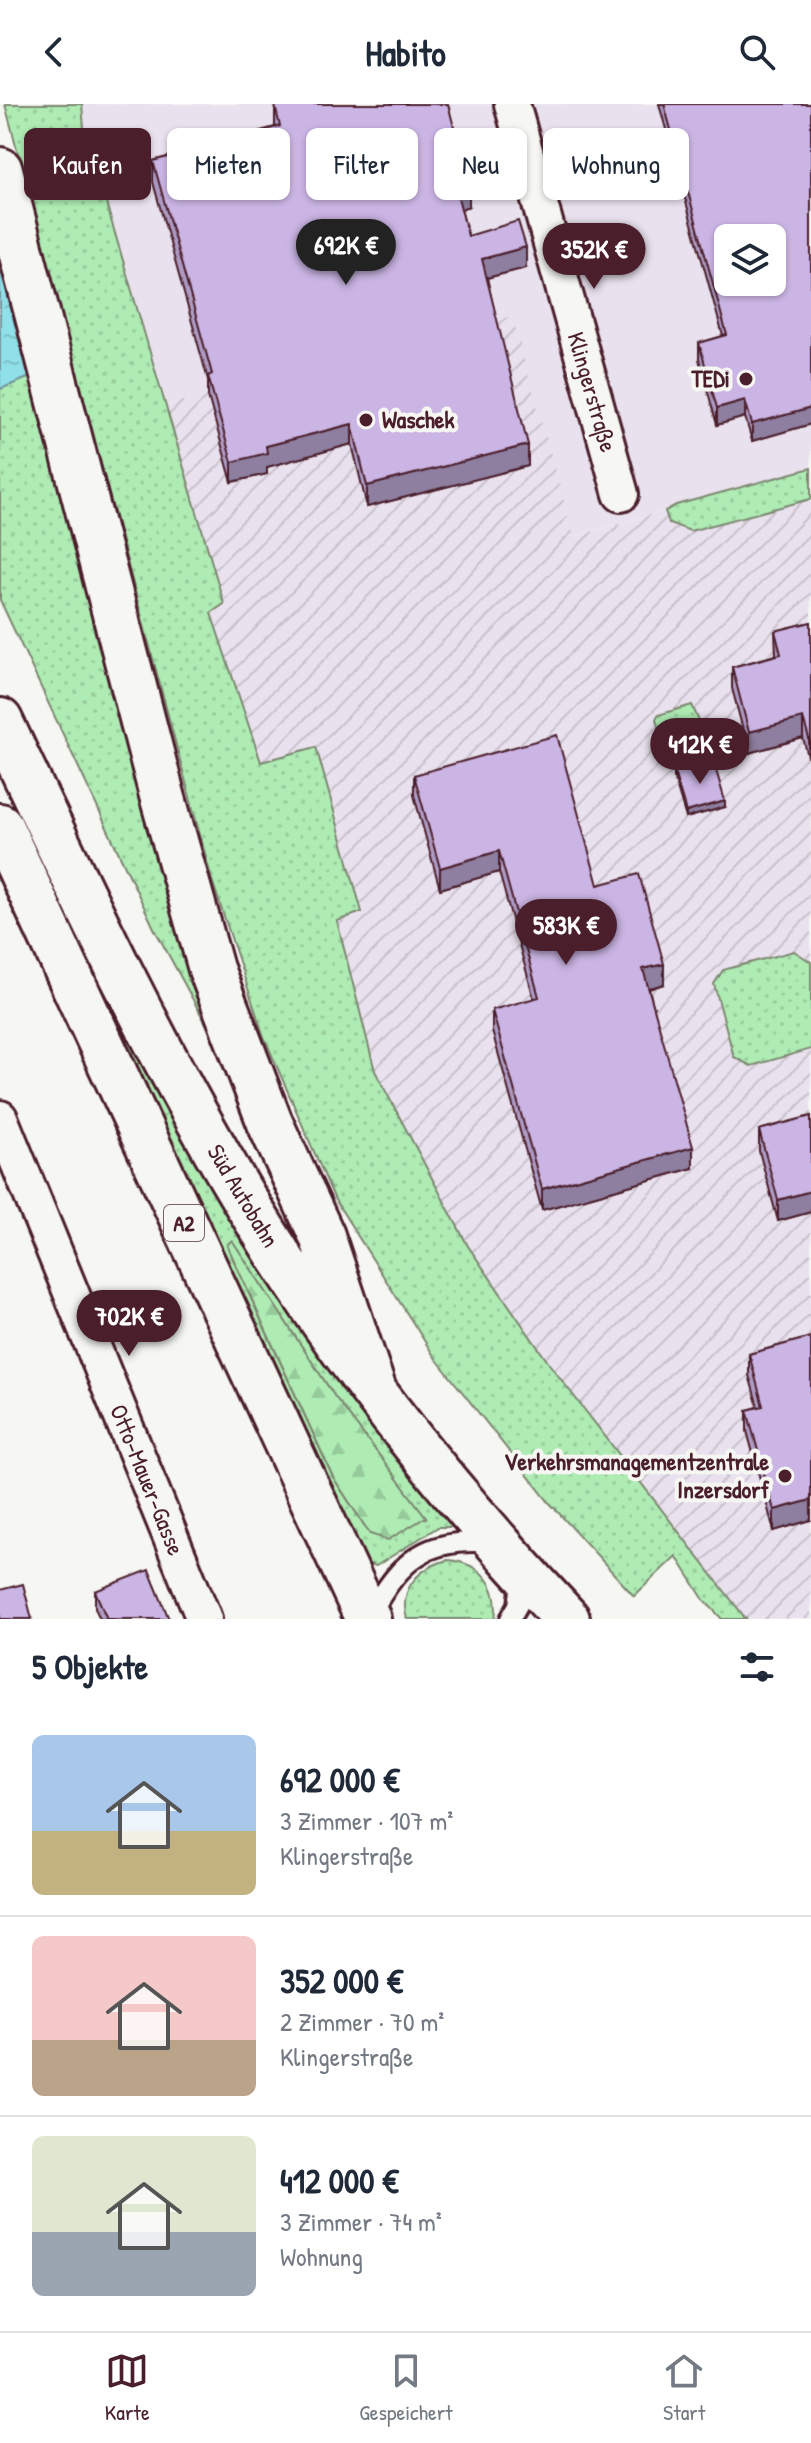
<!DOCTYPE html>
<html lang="de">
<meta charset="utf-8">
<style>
:root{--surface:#fff;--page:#f2f2f3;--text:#1f2937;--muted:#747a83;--line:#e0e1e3;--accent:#4a1f2b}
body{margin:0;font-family:"Patrick Hand",sans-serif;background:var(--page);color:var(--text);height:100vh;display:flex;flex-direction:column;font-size:30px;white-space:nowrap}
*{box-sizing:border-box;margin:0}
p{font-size:26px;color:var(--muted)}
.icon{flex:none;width:44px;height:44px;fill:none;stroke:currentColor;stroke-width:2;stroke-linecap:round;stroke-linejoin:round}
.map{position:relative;height:1515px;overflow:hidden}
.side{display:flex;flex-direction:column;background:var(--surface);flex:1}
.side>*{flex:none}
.banner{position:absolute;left:24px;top:24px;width:764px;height:72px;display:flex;gap:16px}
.buttons{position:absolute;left:714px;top:120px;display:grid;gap:16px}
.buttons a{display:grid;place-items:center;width:72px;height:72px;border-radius:12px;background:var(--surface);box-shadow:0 2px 6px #0004;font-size:40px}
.price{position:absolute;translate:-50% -68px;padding:0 18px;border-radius:28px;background:var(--accent);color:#fff;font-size:26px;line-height:52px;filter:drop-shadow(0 2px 4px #0008)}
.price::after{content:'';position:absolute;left:50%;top:48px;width:24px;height:18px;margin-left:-12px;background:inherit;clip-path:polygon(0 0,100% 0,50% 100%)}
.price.current{background:#222;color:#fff}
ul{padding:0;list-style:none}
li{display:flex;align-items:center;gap:24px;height:200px;padding:0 32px}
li+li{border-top:2px solid var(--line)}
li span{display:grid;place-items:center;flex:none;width:224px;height:160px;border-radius:12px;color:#555}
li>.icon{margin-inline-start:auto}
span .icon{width:96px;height:96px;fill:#fffc;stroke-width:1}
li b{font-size:34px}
h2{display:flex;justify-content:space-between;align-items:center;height:96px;padding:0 32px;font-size:34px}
.chip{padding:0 28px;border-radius:12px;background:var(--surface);box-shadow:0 2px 6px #0004;font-size:28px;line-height:72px}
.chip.current{background:var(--accent);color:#fff}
header{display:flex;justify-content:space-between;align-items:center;height:104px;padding:0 32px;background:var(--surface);font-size:36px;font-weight:700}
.dock{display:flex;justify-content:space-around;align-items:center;height:112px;border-top:2px solid var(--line);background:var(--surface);font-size:22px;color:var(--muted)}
.dock a{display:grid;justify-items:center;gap:4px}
.dock .current{color:var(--accent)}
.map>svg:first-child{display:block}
.built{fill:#e9e2ee;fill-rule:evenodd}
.industrial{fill:url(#industrial-furrows)}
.grass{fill:url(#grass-dots);stroke:#7c8670;stroke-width:2;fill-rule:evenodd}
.forest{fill:url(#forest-firs);stroke:#7c8670;stroke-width:2}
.water{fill:url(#water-ripples);stroke:#73939c;stroke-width:2}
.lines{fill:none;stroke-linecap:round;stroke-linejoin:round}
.service-casing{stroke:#4a1f2b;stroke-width:24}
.minor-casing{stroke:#4a1f2b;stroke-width:40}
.motorway-casing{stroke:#4a1f2b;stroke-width:50}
.service{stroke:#f6f6f2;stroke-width:18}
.minor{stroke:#f6f6f2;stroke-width:34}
.motorway{stroke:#f6f6f2;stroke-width:44}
.wall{fill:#af9cc4;stroke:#4a1f2b;stroke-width:2}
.shaded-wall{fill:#8e7fa0;stroke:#4a1f2b;stroke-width:2}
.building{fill:#cbb5e4;stroke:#4a1f2b;stroke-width:2;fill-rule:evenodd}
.poi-dot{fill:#4a1f2b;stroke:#f6f6f2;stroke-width:3}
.labels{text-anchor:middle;stroke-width:8;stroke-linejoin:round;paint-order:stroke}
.shield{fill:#f6f6f2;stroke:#7e6067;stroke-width:2}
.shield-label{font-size:22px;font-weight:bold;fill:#4a1f2b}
.poi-label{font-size:24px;font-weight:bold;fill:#4a1f2b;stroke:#f6f6f2;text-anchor:end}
.street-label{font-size:24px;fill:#4a1f2b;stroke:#f6f6f2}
</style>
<header><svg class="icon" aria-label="back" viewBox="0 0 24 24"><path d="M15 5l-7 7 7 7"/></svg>Habito<svg class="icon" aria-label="search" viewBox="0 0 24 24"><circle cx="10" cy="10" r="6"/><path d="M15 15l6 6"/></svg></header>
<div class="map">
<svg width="811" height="1515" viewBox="0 0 811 1515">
<defs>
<pattern id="industrial-furrows" width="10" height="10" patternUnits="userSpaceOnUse" patternTransform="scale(2)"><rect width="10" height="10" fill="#e9e2ee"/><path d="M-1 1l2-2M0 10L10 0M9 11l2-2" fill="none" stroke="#c9c1cc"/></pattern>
<pattern id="grass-dots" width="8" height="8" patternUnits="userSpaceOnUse" patternTransform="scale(2)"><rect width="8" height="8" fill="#aeecb4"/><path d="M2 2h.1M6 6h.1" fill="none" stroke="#97ca9b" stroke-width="1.8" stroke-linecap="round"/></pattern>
<pattern id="forest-firs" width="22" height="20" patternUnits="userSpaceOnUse" patternTransform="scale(2)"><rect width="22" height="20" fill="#aeecb4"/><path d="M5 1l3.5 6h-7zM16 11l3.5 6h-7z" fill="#97ca9b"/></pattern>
<pattern id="water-ripples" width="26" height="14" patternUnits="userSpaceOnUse" patternTransform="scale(2)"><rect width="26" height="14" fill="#8fe0e8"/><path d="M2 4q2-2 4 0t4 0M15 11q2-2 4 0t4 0" fill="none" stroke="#7dc0c7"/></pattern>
</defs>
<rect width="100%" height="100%" fill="#f6f6f2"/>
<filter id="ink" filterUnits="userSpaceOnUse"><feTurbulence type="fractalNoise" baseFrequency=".0125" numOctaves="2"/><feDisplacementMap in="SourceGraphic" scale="16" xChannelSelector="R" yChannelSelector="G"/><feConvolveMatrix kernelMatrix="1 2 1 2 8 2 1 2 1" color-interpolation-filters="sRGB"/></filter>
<g filter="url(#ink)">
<path class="built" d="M82 0H811V364L573 433 493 218 167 301 84 24ZM728 134H772V178H728Z"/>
<path class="industrial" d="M512 212 574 433 811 364V1515H746L550 1261 468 1142 375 966 261 659 211 508 167 301Z"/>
<path class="grass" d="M5 0H82L84 24 224 500 211 509 261 658 316 643 362 808 337 817 375 967 468 1142 550 1261 746 1515H722L704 1496 676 1452 634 1492 548 1397 434 1252 335 1096 264 933 212 776Z
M38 270 229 962 154 824 0 496V285Z
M811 364V395L690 427 669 419 665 407 676 401Z
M692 601 705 631 694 650 684 653 663 641 656 615 658 611Z
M78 840C140 941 188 1051 253 1152 315 1247 385 1336 457 1423H438L376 1462 364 1459ZM232 1137 335 1293 426 1414 370 1430 333 1373 227 1142Z
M794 847 811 858V945L751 962 734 953 714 880 723 866Z
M448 1456C481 1459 500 1481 495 1515H407C398 1484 420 1463 448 1456Z"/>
<path class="forest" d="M232 1136 335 1293 426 1413 388 1436 370 1430 333 1373 227 1141Z"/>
<path class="water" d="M0 138 38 270 0 285Z"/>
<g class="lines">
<defs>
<path id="service" d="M371 1510C400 1455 428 1433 492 1439
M510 1515 518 1501 522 1472"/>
<path id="minor" d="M512 0 621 390
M0 1014 204 1515"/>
<path id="motorway" d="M0 66 162 691 211 865 270 1019 322 1132 374 1287
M0 617C81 790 162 963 263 1126 349 1266 454 1395 567 1515
M0 722 368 1515"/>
</defs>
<use href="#service" class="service-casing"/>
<use href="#minor" class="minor-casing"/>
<use href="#motorway" class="motorway-casing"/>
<use href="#service" class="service"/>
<use href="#minor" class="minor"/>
<use href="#motorway" class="motorway"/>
</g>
<path class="wall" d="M659 0H811V320L752 337 745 313 717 321 699 255V239L723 232Z
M275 2 469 102 461 105 468 132 526 164 487 174 528 362 367 403 352 340 267 363V370L232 378 208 292V276L153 78V57L275 23Z
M811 518 809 656 803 634 749 649 732 584V563L776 551 775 527Z
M674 668 725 703 686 714 674 674Z
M414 671 598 781 664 880 649 885 693 1064 542 1106 492 927V906L534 895 499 768 440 785 414 691Z
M811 1012V1108L778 1117 759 1047V1026Z
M811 1233V1416L774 1427 747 1327V1306L758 1303 749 1271V1250Z
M95 1487 169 1515H100L95 1504Z"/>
<path class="shaded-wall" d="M469 82V102L456 107V86Z
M526 143V164L482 175V155Z
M745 296V313L717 321V304Z
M811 304V320L752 337V320Z
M352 320V340L267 363V370L232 378V358L266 342Z
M528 341V362L367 403V382Z
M803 614V634L749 649V628Z
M809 635H811V656H809Z
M725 697V703L686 714V708Z
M499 747V768L440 785V764Z
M664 860V880L643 886V865Z
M693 1043V1064L542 1106V1085Z
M811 1087V1108L778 1117V1096Z
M811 1396V1416L774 1427V1406Z"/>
<path class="building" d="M283 0H448L469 82 456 86 468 132 518 117 526 143 482 155 528 341 367 382 352 320 266 342 267 349 232 358 208 272 212 270 153 57 280 22 275 2Z
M664 0H811V304L752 320 745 296 717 304 699 239 727 231ZM728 134H772V178H728Z
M811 518V635H809L803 614 749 628 732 563 781 550 775 527Z
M557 631 598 781 639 770 664 860 643 865 693 1043 542 1085 492 906 539 893 499 747 440 764 414 671Z
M713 656 725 697 686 708 674 668Z
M811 1012V1087L778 1096 759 1026Z
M811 1233V1396L774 1406 747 1306 763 1302 749 1250Z
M149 1466 169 1515H107L95 1487Z
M23 1480 32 1515H0V1486Z"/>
</g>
<g class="poi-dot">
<circle cx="746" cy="275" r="8"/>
<circle cx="366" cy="316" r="8"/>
<circle cx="785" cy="1372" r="8"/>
</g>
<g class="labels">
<rect class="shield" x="164" y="1101" width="40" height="36" rx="6"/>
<g class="shield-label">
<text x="184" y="1127">A2</text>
</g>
<g class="poi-label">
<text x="730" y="283">TEDi</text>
<text x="382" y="324" text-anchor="start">Waschek</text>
<text x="769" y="1366">Verkehrsmanagementzentrale<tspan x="769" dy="28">Inzersdorf</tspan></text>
</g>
<g class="street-label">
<text transform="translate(592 288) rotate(74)" y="8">Klingerstraße</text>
<text transform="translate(243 1092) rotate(59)" y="8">Süd Autobahn</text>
<text transform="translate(147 1376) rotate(68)" y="8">Otto-Mauer-Gasse</text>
</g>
</g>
</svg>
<div class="buttons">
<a><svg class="icon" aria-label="layers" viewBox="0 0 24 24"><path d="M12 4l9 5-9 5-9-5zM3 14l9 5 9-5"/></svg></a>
</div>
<b class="price current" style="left:346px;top:183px">692K €</b>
<b class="price" style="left:594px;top:187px">352K €</b>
<b class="price" style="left:700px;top:682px">412K €</b>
<b class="price" style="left:566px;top:863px">583K €</b>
<b class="price" style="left:129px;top:1254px">702K €</b>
<div class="banner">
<a class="chip current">Kaufen</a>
<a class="chip">Mieten</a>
<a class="chip">Filter</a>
<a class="chip">Neu</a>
<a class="chip">Wohnung</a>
</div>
</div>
<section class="side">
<h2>5 Objekte<svg class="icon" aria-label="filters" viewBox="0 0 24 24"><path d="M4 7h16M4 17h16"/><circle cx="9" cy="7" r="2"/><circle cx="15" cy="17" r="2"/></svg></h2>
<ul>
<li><span style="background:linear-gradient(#a9c7e8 60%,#c2b280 0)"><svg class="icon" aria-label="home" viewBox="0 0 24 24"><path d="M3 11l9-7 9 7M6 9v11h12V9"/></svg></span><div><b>692 000 €</b><p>3 Zimmer · 107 m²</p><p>Klingerstraße</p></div></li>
<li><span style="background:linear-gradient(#f6c9c9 65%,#b9a48a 0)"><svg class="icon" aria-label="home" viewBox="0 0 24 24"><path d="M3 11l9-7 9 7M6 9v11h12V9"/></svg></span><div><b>352 000 €</b><p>2 Zimmer · 70 m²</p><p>Klingerstraße</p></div></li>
<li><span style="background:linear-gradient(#dfe7d0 60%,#9aa5b1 0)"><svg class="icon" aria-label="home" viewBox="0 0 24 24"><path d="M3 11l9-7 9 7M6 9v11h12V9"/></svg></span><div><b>412 000 €</b><p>3 Zimmer · 74 m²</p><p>Wohnung</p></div></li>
</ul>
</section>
<nav class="dock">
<a class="current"><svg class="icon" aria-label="map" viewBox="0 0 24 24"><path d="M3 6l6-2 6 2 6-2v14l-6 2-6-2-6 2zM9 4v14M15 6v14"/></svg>Karte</a>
<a><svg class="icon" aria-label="saved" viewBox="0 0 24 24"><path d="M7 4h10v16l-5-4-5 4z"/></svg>Gespeichert</a>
<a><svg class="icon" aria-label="home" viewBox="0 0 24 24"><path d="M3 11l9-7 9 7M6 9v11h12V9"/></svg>Start</a>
</nav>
